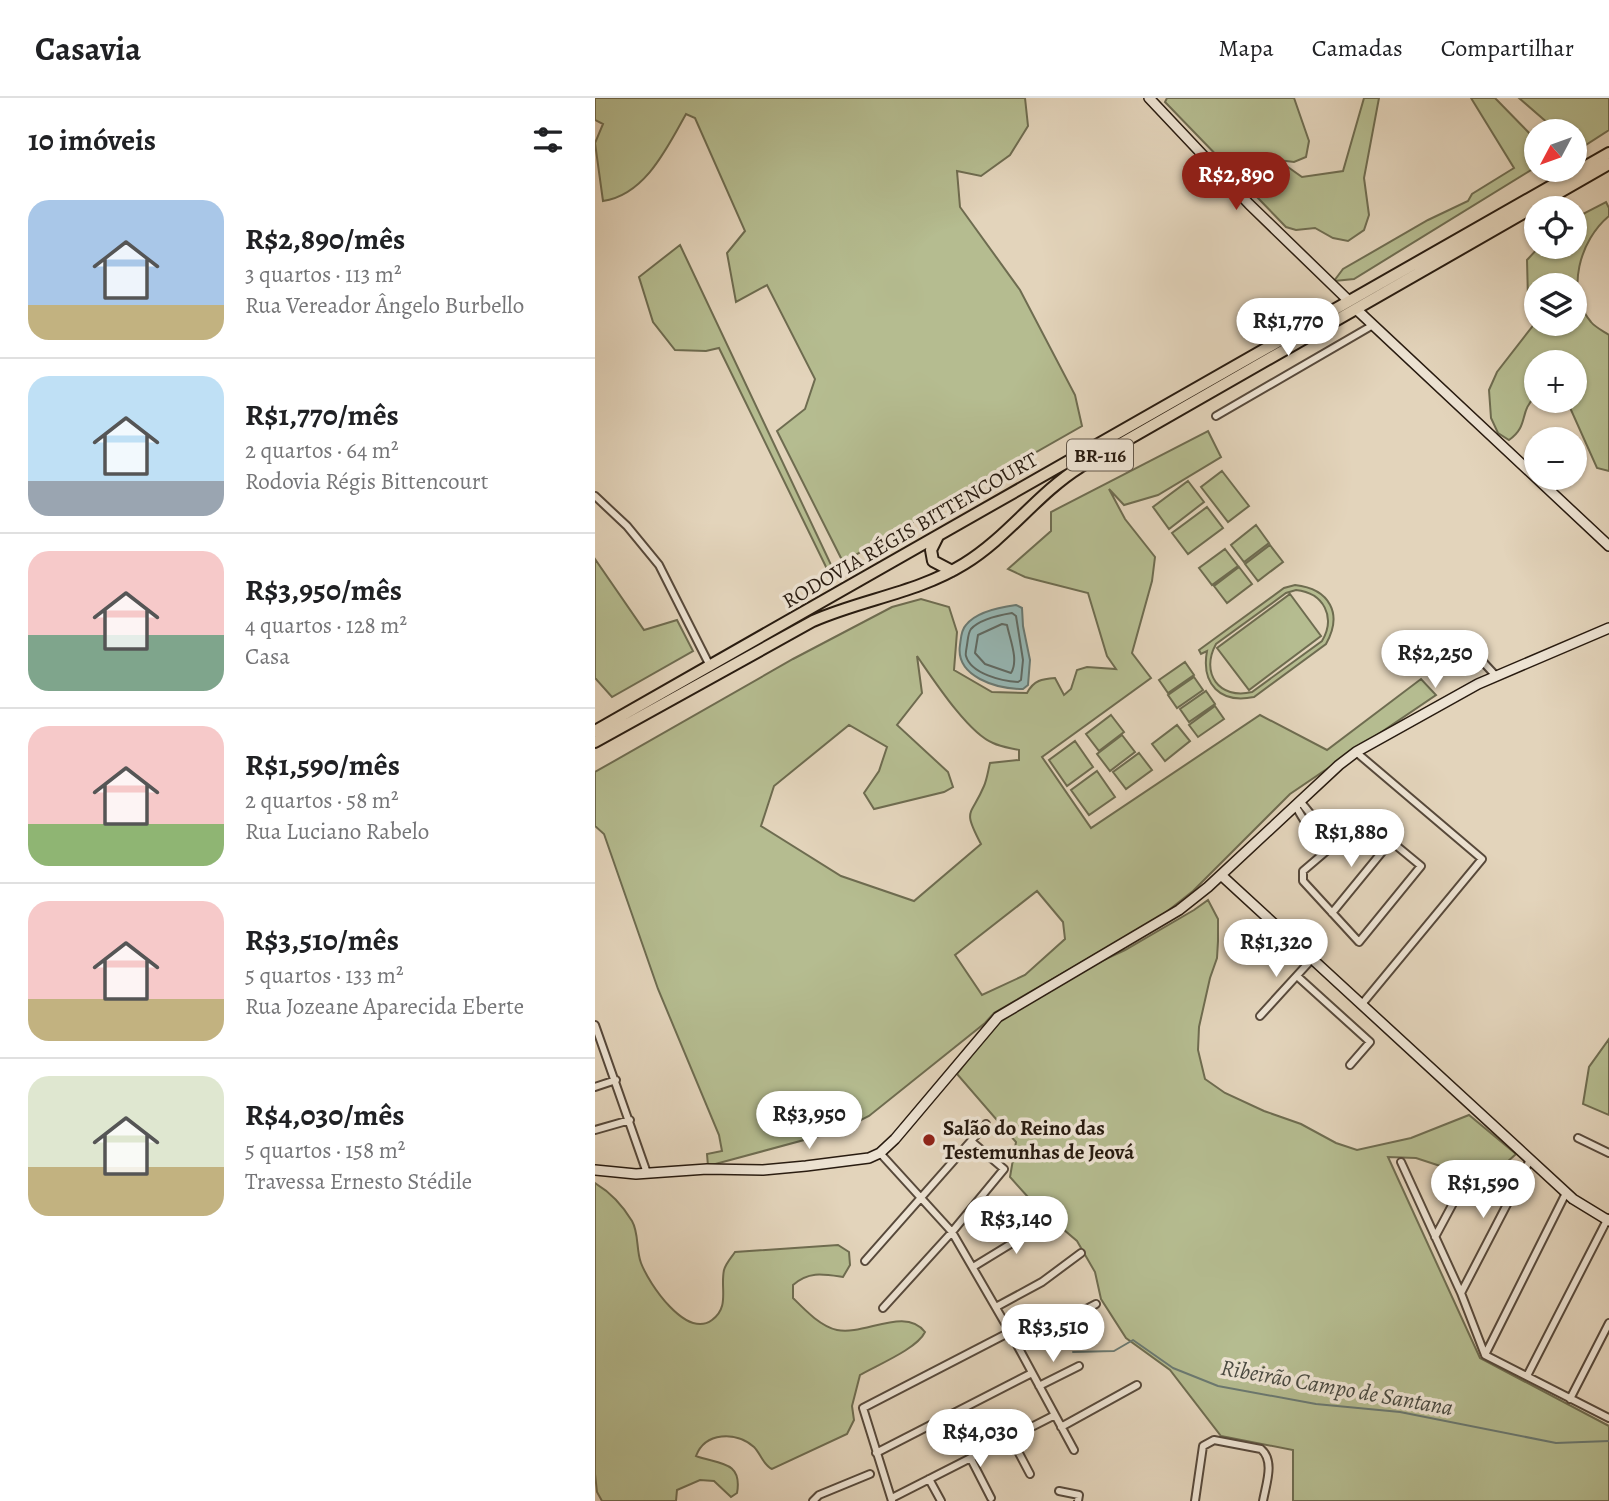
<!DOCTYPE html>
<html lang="pt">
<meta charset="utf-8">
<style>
:root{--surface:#fff;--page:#f2f2f2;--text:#202124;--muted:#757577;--line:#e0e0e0;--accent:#8f2418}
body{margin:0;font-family:Alegreya,serif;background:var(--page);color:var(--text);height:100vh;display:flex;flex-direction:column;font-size:26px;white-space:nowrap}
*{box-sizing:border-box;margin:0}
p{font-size:23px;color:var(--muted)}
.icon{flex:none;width:38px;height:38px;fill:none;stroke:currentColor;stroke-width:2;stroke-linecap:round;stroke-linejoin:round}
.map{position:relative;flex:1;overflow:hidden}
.sheet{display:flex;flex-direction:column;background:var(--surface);width:595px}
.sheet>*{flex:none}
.needle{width:46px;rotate:229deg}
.buttons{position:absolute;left:929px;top:21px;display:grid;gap:14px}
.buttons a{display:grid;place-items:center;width:63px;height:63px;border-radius:50%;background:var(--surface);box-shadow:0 2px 5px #0004;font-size:35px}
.price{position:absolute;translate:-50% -60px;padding:0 16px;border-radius:24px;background:#fff;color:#222;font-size:23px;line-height:46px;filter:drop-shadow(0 2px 4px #0008)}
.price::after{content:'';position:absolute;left:50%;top:42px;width:21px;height:16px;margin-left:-10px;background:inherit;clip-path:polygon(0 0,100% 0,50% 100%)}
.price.active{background:var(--accent);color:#fff}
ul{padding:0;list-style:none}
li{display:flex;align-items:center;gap:21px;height:175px;padding:0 28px}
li+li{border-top:2px solid var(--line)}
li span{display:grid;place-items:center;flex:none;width:196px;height:140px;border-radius:21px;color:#555}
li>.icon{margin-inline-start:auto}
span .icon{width:84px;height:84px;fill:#fffc;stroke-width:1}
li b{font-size:30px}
h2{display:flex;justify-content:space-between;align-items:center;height:84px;padding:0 28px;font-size:30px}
header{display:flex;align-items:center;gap:42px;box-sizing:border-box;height:98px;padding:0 35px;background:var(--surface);border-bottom:2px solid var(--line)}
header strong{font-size:33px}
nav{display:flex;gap:38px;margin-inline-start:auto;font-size:24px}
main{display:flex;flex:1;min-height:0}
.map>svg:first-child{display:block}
.green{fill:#b5bc90;stroke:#6e6c50;stroke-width:2;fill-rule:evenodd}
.water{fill:#96b7b4;stroke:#6a7972;stroke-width:2}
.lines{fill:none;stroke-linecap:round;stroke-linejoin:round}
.shore{stroke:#5f6962;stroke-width:2}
.stream{stroke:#6a7972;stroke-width:2}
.street-casing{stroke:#57493b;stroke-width:10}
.secondary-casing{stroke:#281b10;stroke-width:12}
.highway-casing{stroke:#281b10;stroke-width:14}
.street{stroke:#ede3d3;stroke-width:6}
.secondary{stroke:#ede3d3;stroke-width:9}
.highway{stroke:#e3d4bb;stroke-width:10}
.poi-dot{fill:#8f2418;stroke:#ede3d3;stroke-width:2.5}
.labels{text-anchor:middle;stroke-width:7;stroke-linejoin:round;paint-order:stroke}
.shield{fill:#ede3d3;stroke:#63574a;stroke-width:2}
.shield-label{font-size:19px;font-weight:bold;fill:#281b10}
.street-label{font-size:21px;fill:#281b10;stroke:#ede3d3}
.poi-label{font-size:21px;font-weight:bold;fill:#281b10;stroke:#ede3d3;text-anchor:start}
.water-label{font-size:23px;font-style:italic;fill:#494a41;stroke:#ede3d3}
</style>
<header>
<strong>Casavia</strong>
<nav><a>Mapa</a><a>Camadas</a><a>Compartilhar</a></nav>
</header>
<main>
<section class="sheet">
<h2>10 imóveis<svg class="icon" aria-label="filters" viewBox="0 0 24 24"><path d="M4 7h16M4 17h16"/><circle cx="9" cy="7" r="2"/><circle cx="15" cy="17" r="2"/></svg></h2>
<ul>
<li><span style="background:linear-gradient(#a9c7e8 75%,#c2b280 0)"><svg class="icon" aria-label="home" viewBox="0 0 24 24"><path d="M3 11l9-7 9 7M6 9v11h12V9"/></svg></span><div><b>R$2,890/mês</b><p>3 quartos · 113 m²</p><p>Rua Vereador Ângelo Burbello</p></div></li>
<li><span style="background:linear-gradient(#bfe0f5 75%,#9aa5b1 0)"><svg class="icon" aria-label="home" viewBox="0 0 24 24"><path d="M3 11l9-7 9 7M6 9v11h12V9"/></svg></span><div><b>R$1,770/mês</b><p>2 quartos · 64 m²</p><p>Rodovia Régis Bittencourt</p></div></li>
<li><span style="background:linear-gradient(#f6c9c9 60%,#7fa58c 0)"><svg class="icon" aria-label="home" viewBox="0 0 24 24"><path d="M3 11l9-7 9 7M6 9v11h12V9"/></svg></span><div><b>R$3,950/mês</b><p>4 quartos · 128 m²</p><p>Casa</p></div></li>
<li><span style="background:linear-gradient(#f6c9c9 70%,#8fb573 0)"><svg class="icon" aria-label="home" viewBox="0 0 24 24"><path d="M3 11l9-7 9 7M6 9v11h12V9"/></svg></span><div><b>R$1,590/mês</b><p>2 quartos · 58 m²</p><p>Rua Luciano Rabelo</p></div></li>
<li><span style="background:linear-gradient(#f6c9c9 70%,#c2b280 0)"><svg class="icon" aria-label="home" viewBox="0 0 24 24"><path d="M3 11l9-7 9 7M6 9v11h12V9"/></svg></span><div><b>R$3,510/mês</b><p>5 quartos · 133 m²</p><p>Rua Jozeane Aparecida Eberte</p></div></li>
<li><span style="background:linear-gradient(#dfe7d0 65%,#c2b280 0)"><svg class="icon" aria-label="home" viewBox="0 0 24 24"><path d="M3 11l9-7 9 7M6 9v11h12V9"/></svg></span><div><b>R$4,030/mês</b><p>5 quartos · 158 m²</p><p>Travessa Ernesto Stédile</p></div></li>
</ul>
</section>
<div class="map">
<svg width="1014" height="1403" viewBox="0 0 1014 1403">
<rect width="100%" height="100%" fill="#e3d4bb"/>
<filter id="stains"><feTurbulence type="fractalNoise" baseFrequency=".00286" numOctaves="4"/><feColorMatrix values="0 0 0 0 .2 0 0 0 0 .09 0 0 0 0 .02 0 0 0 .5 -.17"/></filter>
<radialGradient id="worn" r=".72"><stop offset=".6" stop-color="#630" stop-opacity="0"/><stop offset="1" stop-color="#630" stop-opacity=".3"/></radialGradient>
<path class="green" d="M0 0H430L433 28 415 57 386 78 362 73 365 109 425 192 480 297 487 328 248 464 182 333 210 311 220 281 172 187 141 204 132 155 150 133 100 20 91 16C72 50 50 97 8 103L0 45 8 26 0 22Z
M572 0H699L714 43 711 59 699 64 683 62 707 79 748 73 769 0H784L769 80 774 117 769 132 753 143 738 140 720 130 701 132 691 129 570 4Z
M876 0H900L941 42V69L759 181 739 183 748 171 833 122 873 103 877 96 919 70Z
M924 0H1014V32L983 52 980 50V33H962Z
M1011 104 1014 110V118C985 142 970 193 996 224 1000 229 1008 233 1014 237V373L1002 370 972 303H980V264H942L941 298C923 314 935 327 914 342L903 335 896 320 894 292 902 274 940 225 933 201 932 162 944 149H980V120ZM942 187H980V226H942Z
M85 147 238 471 233 473 124 250 111 253 80 252 58 224 44 179Z
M613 333 626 359 563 397 529 407 514 391 530 421 560 459 557 483 537 555 556 580 447 659 496 730 665 617 732 652 826 581 841 597 695 696 598 793 565 819 399 915 390 925 274 1018 246 1032 113 1068 112 1056 127 1053 124 1037 63 891 9 736 0 728V674L198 561 297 509 326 501 354 509 362 534 359 572 397 594 432 595C439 582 447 581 460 580L469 597 476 591 482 572 492 569 521 571 512 558 493 495 430 479 413 471 456 433V414ZM322 558C338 581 373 635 398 645 406 649 416 650 424 652V662L395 665C393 673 392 681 389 688 376 719 367 710 386 746L319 803 246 778 166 728 179 688 254 627 292 649 284 673 269 695 279 711 349 694 358 689 353 674 302 627 327 595ZM442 793 468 824 470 841 430 877 387 897 360 857Z
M627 373 654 408 633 424 606 389Z
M593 383 609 404 574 431 558 409Z
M612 409 628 430 593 456 577 435Z
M661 427 674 445 649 464 636 447Z
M675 447 688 464 663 483 650 466Z
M630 451 643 468 617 487 604 470Z
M0 461 49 532 82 522 98 553 17 599 0 580Z
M644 469 657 486 632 505 619 488Z
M700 487C735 491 748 516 731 546L659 599C625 606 606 586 612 553L606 556 604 552 689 490ZM701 492C729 495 741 519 727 543L657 594C624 602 605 575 621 546L691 495Z
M695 496 726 538 654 592 622 550Z
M590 564 599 577 573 595 564 582Z
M599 579 608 592 582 610 573 597Z
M611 593 620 606 594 624 585 611Z
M620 608 629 621 603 639 594 627Z
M516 617 529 634 504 653 491 636Z
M582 627 595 643 570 663 557 646Z
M527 637 540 654 515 673 502 656Z
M480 643 498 669 472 688 454 662Z
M544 655 557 672 531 691 518 674Z
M502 673 520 699 494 717 476 692Z
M613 802 623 821V843L622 860 615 880 604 929 603 952 610 981 630 995 669 1013 706 1026 741 1045 762 1052 816 1040 874 1017 921 1056 891 1083 821 1060 793 1059 885 1260 1014 1328V1403H698V1352L626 1338 575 1272 531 1240 506 1201 500 1174 482 1143 442 1109 415 1079 421 1044 362 976 406 920 487 872 530 852 599 812Z
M1014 941V1017L988 1006 994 969Z
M0 1085C15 1094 28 1108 37 1123 44 1135 41 1152 46 1165 54 1186 91 1241 117 1222 135 1209 125 1190 129 1172 131 1165 136 1160 140 1154L243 1147 254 1154 255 1167 248 1179C228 1176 214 1173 198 1187V1200C210 1212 225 1228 242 1232 269 1238 310 1208 330 1234 322 1251 282 1267 265 1277L257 1308 259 1322 252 1336 177 1371C168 1367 166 1356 159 1349 141 1333 110 1334 101 1358 122 1366 148 1362 142 1395L136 1399 119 1383 105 1382 82 1392 81 1403H7L2 1394 0 1376Z"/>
<path class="water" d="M421 507 427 510 428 528 435 562 433 587 428 591C402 591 360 579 365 547 366 540 366 532 371 527 381 514 406 509 421 507Z"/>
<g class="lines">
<path class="shore" d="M417 515 421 518 428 562 426 582 423 584C407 583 376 576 371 558 370 556 372 548 372 547 373 541 373 535 376 531 385 521 405 517 417 515Z
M407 526 412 527C415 542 424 562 416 575L390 566 380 555 383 537Z"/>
<path class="stream" d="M478 1254 519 1253 538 1242 578 1270 623 1288 721 1306 805 1314 961 1345 1014 1343"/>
<defs>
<path id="street" d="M621 318 778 227
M0 398 32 428 64 467 115 568
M876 551 901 578
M761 654 887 761 767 906
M705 703 735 740 737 747
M700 707C708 721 720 744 737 747
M769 721 826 768 764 844 708 783V773Z
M737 815 796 743
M702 878 775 944 755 967
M665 918 717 861
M0 927 52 1075
M0 989 21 982
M0 1032 35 1022
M983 1040 1014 1055
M285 1055 357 1134 415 1234 479 1352
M806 1064 866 1195 890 1257 1014 1320
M840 1139 870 1083
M270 1163 391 1026
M378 1169 450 1125
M866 1195 935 1062
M401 1209 447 1184 486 1155
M288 1210 357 1134 409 1071 376 1043
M422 1247 501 1206
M890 1257 971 1095
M932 1278 1013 1120
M444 1288 484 1268
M975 1301 1014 1225
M466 1329 542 1287
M416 1340 435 1376
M281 1355 437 1275
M376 1361 396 1400
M334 1381 346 1403
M464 1393 484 1397 483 1403
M297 1400 460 1317
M218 1403 224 1397 275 1376
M297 1403 268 1310 415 1234
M600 1403 608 1348 619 1342 666 1351C680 1363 671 1386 668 1403"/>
<path id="secondary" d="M554 0 654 106 754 203
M761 211 1014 448
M626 777 978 1101 1014 1123
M0 1072 41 1076 112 1071 168 1072 211 1068 274 1060 285 1055 300 1041 403 919 584 812 613 789 744 667 761 654 883 586 1014 530"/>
<path id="highway" d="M343 438 336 452 338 463 357 473
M0 633 1014 55
M0 644 218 523C268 501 322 495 369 466 413 439 442 396 485 369L1014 66"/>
</defs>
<use href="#street" class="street-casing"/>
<use href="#secondary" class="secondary-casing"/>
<use href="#highway" class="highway-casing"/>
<use href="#street" class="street"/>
<use href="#secondary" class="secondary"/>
<use href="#highway" class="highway"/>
</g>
<circle class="poi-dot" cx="334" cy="1042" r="7"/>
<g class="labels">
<rect class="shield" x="472" y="341.5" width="66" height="31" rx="5"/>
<g class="shield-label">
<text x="505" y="364">BR-116</text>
</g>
<g class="street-label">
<text transform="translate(315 432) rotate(-30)" y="7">RODOVIA RÉGIS BITTENCOURT</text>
</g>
<g class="poi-label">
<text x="348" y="1037">Salão do Reino das<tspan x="348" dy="24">Testemunhas de Jeová</tspan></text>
</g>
<g class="water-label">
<text transform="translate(742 1289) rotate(10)" y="8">Ribeirão Campo de Santana</text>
</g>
</g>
<rect width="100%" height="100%" filter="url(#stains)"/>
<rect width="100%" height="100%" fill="url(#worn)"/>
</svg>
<div class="buttons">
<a><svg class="needle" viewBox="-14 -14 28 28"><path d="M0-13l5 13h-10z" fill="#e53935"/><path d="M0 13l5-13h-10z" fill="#757577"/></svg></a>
<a><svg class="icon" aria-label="locate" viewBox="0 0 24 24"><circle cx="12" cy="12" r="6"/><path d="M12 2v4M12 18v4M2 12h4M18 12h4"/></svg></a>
<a><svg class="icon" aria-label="layers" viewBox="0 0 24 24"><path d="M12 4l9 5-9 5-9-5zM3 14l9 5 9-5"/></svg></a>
<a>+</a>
<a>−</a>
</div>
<b class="price active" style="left:641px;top:114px">R$2,890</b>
<b class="price" style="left:693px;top:260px">R$1,770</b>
<b class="price" style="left:840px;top:592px">R$2,250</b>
<b class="price" style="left:756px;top:771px">R$1,880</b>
<b class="price" style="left:681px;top:881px">R$1,320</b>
<b class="price" style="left:214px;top:1053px">R$3,950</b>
<b class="price" style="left:888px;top:1122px">R$1,590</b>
<b class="price" style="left:421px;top:1158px">R$3,140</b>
<b class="price" style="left:458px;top:1266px">R$3,510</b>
<b class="price" style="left:385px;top:1371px">R$4,030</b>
</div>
</main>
